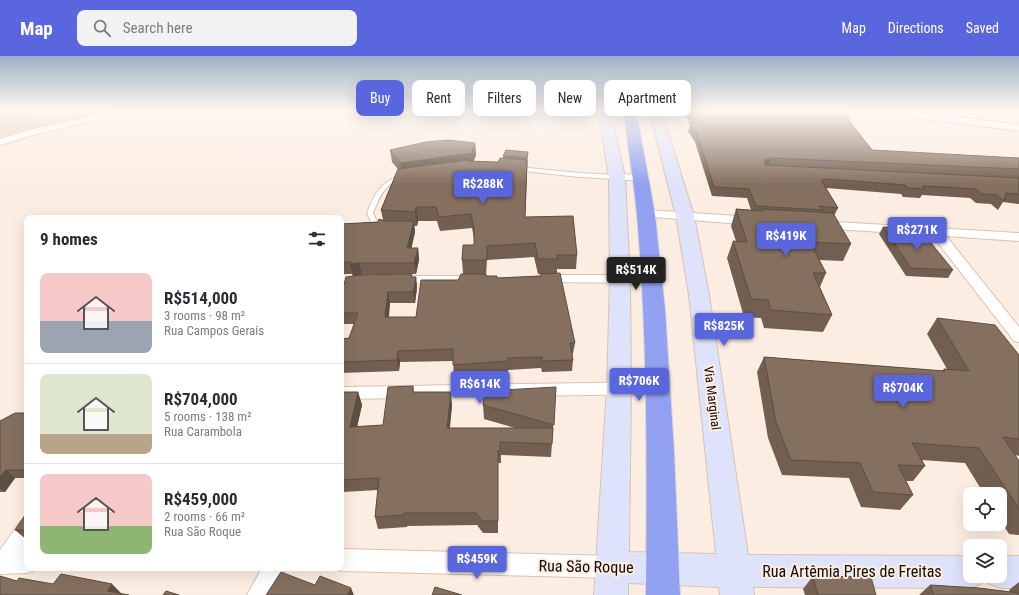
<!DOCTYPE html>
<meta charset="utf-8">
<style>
:root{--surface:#fff;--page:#f2f2f3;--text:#2b2b33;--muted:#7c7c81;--line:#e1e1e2;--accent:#5a66dd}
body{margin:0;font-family:"Roboto Condensed",sans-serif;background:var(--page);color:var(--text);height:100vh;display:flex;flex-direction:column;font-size:15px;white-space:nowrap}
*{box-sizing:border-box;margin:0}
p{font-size:13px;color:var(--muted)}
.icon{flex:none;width:22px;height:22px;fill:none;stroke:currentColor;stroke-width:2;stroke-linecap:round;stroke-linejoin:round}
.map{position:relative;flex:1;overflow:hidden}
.side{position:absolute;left:24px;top:159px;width:320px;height:356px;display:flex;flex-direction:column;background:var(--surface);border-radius:8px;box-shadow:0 4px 16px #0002}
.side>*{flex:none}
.guide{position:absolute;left:356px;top:24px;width:380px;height:36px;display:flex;gap:8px}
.controls{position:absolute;left:963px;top:431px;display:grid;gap:8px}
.controls a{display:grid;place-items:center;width:44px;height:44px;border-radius:8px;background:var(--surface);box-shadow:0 4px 16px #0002;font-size:20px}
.price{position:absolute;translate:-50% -34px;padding:0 9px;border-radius:4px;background:var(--accent);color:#fff;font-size:13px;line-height:26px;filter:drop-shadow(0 1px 2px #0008)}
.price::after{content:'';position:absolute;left:50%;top:24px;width:12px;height:9px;margin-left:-6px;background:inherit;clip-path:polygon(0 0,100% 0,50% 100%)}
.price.current{background:#222;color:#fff}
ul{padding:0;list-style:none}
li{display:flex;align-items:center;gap:12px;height:100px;padding:0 16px}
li+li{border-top:1px solid var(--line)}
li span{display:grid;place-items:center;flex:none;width:112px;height:80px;border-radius:8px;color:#555}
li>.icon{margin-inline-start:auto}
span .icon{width:48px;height:48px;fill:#fffc;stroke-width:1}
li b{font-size:17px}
h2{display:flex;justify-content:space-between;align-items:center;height:48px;padding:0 16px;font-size:17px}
.pill{padding:0 14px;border-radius:8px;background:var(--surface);box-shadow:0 4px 16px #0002;font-size:14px;line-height:36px}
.pill.current{background:var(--accent);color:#fff}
header{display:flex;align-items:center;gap:24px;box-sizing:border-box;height:56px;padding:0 20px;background:var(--accent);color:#fff}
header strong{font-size:19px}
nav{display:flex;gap:22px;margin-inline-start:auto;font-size:14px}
.search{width:280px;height:36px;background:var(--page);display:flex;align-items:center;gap:10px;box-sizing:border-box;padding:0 14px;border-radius:8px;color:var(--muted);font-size:15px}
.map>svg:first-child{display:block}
.green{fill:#e1c7b3}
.water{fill:#ceaa8e}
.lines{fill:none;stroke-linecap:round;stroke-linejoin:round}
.lane-casing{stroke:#dac2af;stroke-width:2}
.street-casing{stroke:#dac2af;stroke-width:2}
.secondary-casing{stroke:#dac2af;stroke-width:2}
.highway-casing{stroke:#d5d3d2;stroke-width:2}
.path{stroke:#b0a49b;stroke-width:1.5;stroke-dasharray:0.5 2;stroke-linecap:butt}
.lane{fill:#fff;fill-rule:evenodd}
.street{fill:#fff;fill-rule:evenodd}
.secondary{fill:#dee3fb;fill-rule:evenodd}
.highway{fill:#92a1f2;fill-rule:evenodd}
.wall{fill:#725f51;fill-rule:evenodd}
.shaded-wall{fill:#5d4e42}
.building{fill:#856f5e;stroke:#5d4e42}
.labels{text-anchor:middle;stroke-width:4;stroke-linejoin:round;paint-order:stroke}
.street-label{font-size:13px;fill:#130b06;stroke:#fcede2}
.near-street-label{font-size:16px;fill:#130b06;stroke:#fcede2}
</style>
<header>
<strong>Map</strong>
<div class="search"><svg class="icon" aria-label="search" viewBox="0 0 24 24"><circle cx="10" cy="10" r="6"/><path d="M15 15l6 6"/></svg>Search here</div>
<nav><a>Map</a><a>Directions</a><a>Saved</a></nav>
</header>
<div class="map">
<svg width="1019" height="539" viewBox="0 0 1019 539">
<rect width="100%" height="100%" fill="#fcede2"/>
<path class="green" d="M0 54H115L26 74 0 82Z"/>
<path class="water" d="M0 54H46L0 64Z"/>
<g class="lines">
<defs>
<path id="lane" d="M518 111 579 117 617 119 620 121 617 123 579 121 516 114V112Z
M405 118 407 119V121C385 127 381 137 373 157L378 168 385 171 382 173 373 170 367 157C376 135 381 125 405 118Z"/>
<path id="street" d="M119 54H134L133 56 33 79 0 89V83L30 74Z
M878 54H901L1019 69V75L882 57Z
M617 118 641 119 646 122 641 125 613 123 612 121 613 119Z
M646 154 753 161 757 162 759 165 757 168 753 169 642 160 640 158 642 156Z
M820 165 1019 177V185L946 180 1019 271V286L1014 285 932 179 816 172 814 169 816 166Z
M542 219H652L657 220 659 223 657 226 652 227 537 226 535 223 537 220Z
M396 220H474L479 221 481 224 479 227 474 228 391 227 389 224 391 221Z
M658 326 664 328 666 332 664 336 658 338 341 343V331Z
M27 463V491L24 495H27V512H35V514L27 517 0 518V494L20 466Z
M341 493 613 500 621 503 624 511 621 519 613 522 341 515 334 512H341Z
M262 512H286L271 539H247Z"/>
<path id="secondary" d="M598 54H610L625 121 630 223 631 332 629 496 716 498 689 239 676 160 649 54H661L694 160 709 239 748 499 970 500V520H985L982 527 970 532 753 531 754 539H720L719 531 628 527V539H594L607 332 610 223 609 121Z
M1000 500H1019V532H1000L988 527 985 520H1000Z"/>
<path id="highway" d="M624 54H636L655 159 665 254 674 396 680 539H646C647 412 648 285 637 159 634 124 627 89 624 54Z"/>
</defs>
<use href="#lane" class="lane-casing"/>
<use href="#street" class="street-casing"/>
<use href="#secondary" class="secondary-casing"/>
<use href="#highway" class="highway-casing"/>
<path class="path" d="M0 68 61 54
M0 70 70 54"/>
<use href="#lane" class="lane"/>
<use href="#street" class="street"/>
<use href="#secondary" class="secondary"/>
<use href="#highway" class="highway"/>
</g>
<path class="wall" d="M683 54H842L849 62 848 64 872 94 1019 102V148L1003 146 998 154 991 148 976 147 970 142 922 139 920 142 903 141 901 138 826 132 838 152 834 160 851 188 843 205 819 204 826 217 820 231 832 259 823 276 764 272 761 262 744 261 727 202 733 185H736L731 170 736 153 751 154 747 142 712 140 695 86 688 75 690 69Z
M475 87 476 99 473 106H498L503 102V100L528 96 525 161 577 199 576 213H557V217L575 287 573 298H572L573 304 572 315 542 316 541 312 508 314V317L454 320 453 305 400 306 399 315 341 317V283L349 282 354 268H341V232H343L353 220 352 218H341V168L378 166 383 164 381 154 398 113 392 106 390 94ZM418 165H437L440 175 472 172 474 182V189L462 204 463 218 458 224 416 261H389L390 247H415L417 232 416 221 362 218H416L419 204 418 192H411L415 176 414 170H417ZM534 201 538 218H541L540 220 497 222 486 220 487 204Z
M883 171 910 182 953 214 948 222 906 220 879 178Z
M937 262 1019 299V400L1015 399 1019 405V479L1009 478 1000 464V438H984L965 407 922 404 925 410 913 425H906L913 439 900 454 861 451 849 422 782 419 768 382 757 316 764 301 942 315 944 313H947L927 278Z
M413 330 414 336 452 349 450 372H515L484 363 483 349 556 331 551 401 501 399V407H498V477H483L477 469 407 470V471L378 473 375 461 378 434 343 436 341 449V336H358L362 349 357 371 383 369Z
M27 357V422H15L5 436H0V365Z
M27 456V484L15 474Z
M813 520 876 539H805L803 533Z
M1019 526V539H919L930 529 1010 536 1009 534Z"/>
<path class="shaded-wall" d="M475 87 476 99 472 109 402 119 401 107Z
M771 102 768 110 763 112 765 104Z
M416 151 418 165 417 170 415 156Z
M414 165 415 176 409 204 407 192Z
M418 192 419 204 416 218 414 207Z
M359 207 362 218 353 220 350 208Z
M416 221 417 232 415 247 413 236Z
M388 236 390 247 387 272 385 261Z
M398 295 400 306 399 315 397 304Z
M358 336 362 349 354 384 350 371Z
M451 336 452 349 448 385 447 372Z
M27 411V416L25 414Z
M6 414 15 422 5 436 0 432V421Z
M341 430 343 436 341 449Z
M112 528 123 539 107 535Z
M351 532 354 539H347Z"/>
<path class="building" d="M688 54H842L849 62H847L872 94 1019 102V113L771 102 765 104V109L1019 122V138L1006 137 1004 145 997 139 982 138 976 133 922 130 925 133 908 132 905 129 827 123 821 124 838 152 819 150 823 154 756 150 749 133 714 131 697 78 690 67H694Z
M448 84 475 87 471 97 401 107 390 94 426 86Z
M506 94 528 96 527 102 503 100Z
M500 102 527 104 525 161 573 160 577 199H557L558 203H538L535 187 487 190V204H462L463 189H474V173L471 158 439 161 436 151H416L415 156 381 154 398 113 468 104 467 105 498 106Z
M736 153 763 155 762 153 833 157 851 188 810 186 826 217H813L832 259 771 254 768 244 751 243 733 185 747 186Z
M379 163 385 165H414L407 192H418L414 207H359L350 208 351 206H341V168L378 166Z
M883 171 902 172 910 182H927L953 214 911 212Z
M560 217 575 287H570L573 304 542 305V301L508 302V305L453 309V293L398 295 397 304 341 306V283L349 282 358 257H341V232H343L346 221 360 219 412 218 411 221H416L413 236H388L385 261H416L421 224H458L461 218H486V220H497V222L541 220V218Z
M937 262 995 269 1019 299V383L1003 381 1019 405V453L979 392 912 387 925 410 898 409 913 439 873 436 860 407 791 404 776 366 764 301 945 315 944 313 969 315Z
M413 330V336H451L447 372H553L552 388 500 386V395H498V465H482L476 457H404V459L375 461 379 422 341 424V336H358L350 371 383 369 388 331Z
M556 331 554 369 483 349 484 335Z
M15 357H27V411L25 414H6L0 421V365Z
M27 456V474H15Z
M281 516 315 529 320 520 351 532 347 539H266Z
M61 518 112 528 107 535 129 539H0V520L17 525 19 522 53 528Z
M813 520 871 521 876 539H818Z
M930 529 979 532 1019 537V539H934Z
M435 531 462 539H432Z
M166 535 179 539H163Z"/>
<linearGradient id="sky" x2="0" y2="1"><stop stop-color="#9db0c4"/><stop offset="0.42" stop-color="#fef7f2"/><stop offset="1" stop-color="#fef7f2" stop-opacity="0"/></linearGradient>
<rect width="1019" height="129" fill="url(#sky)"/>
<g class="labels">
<g class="street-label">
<text transform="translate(713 342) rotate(83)" y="5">Via Marginal</text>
</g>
<g class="near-street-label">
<text transform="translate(586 510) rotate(1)" y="6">Rua São Roque</text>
<text x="852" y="521">Rua Artêmia Pires de Freitas</text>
</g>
</g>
</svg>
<div class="controls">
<a><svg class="icon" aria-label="locate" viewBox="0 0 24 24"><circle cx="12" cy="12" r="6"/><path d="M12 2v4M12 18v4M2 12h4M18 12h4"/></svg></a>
<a><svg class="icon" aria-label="layers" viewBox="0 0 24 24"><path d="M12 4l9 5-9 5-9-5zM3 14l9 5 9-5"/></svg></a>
</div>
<b class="price" style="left:483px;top:149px">R$288K</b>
<b class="price" style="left:917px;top:195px">R$271K</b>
<b class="price" style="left:786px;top:201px">R$419K</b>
<b class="price current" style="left:636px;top:235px">R$514K</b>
<b class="price" style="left:724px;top:291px">R$825K</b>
<b class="price" style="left:639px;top:346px">R$706K</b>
<b class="price" style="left:480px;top:349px">R$614K</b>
<b class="price" style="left:903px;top:353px">R$704K</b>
<b class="price" style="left:477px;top:524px">R$459K</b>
<div class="guide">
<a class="pill current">Buy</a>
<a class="pill">Rent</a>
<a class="pill">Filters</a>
<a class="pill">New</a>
<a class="pill">Apartment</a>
</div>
<section class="side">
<h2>9 homes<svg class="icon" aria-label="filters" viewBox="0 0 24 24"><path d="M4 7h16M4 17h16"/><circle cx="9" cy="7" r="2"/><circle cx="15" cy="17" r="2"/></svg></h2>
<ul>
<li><span style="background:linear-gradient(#f6c9c9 60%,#9aa5b1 0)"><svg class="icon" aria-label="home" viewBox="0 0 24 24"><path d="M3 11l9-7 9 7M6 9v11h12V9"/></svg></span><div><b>R$514,000</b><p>3 rooms · 98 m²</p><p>Rua Campos Gerais</p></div></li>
<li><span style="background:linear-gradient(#dfe7d0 75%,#b9a48a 0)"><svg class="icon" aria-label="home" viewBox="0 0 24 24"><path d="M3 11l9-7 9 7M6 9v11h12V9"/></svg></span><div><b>R$704,000</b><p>5 rooms · 138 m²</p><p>Rua Carambola</p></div></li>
<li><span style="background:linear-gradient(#f6c9c9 65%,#8fb573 0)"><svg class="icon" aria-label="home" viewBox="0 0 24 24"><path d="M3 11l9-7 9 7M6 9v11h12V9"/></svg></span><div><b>R$459,000</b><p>2 rooms · 66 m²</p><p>Rua São Roque</p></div></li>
</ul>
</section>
</div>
